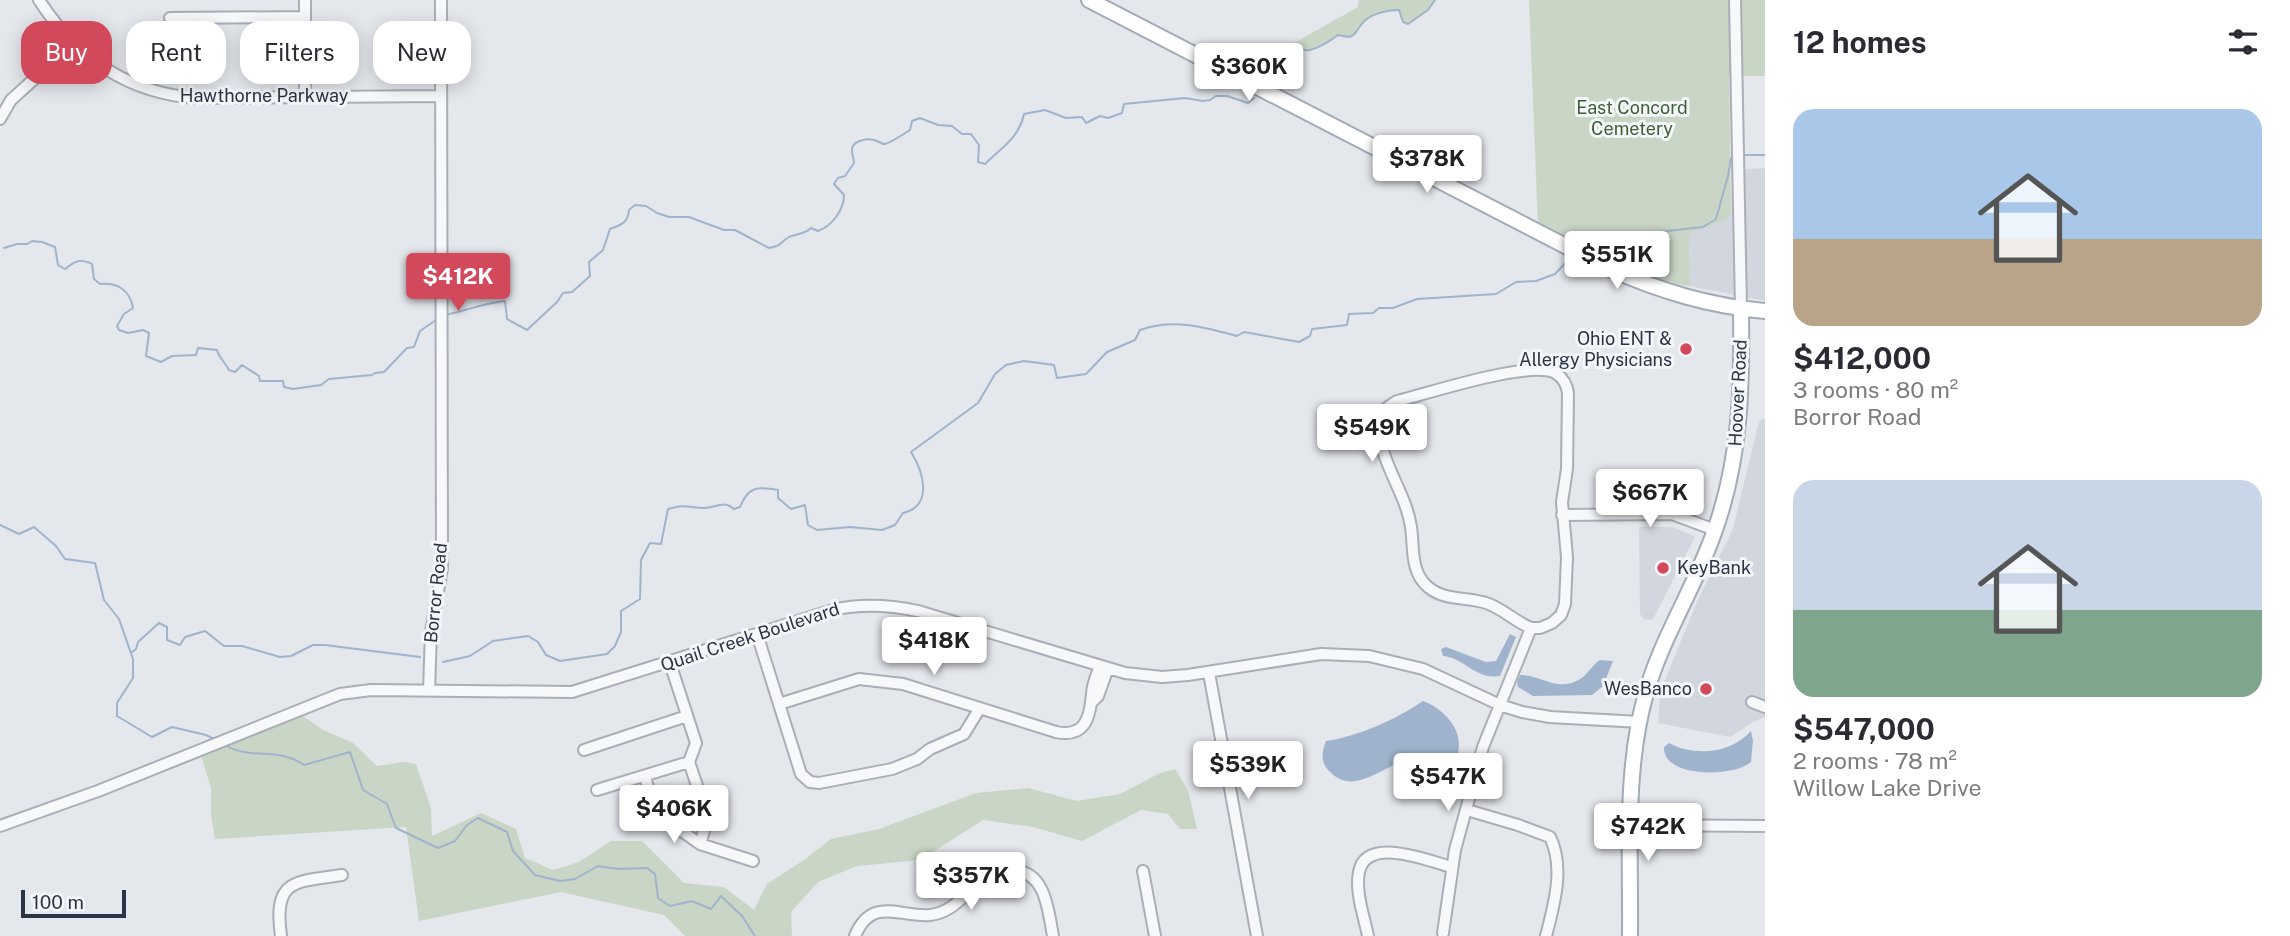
<!DOCTYPE html>
<meta charset="utf-8">
<style>
:root{--surface:#fff;--page:#f7f7f7;--text:#2b2b33;--muted:#7c7c81;--accent:#d1495b}
body{margin:0;font-family:"Public Sans",sans-serif;background:var(--page);color:var(--text);height:100vh;display:flex;flex-direction:column;font-size:26px;white-space:nowrap}
*{box-sizing:border-box;margin:0}
p{font-size:23px;color:var(--muted)}
.icon{flex:none;width:38px;height:38px;fill:none;stroke:currentColor;stroke-width:2;stroke-linecap:round;stroke-linejoin:round}
.map{position:relative;flex:1;overflow:hidden}
.panel{display:flex;flex-direction:column;background:var(--surface);width:525px}
.panel>*{flex:none}
.hud{position:absolute;left:21px;top:21px;width:665px;height:63px;display:flex;gap:14px}
.scale{position:absolute;left:21px;bottom:18px;width:105px;box-sizing:border-box;padding-left:7px;border:4px solid #2b3445;border-top:0;font-size:19px;line-height:24px;white-space:nowrap;color:#2b3445;-webkit-text-stroke:5px #f4f6f9;paint-order:stroke}
.price{position:absolute;translate:-50% -60px;padding:0 16px;border-radius:7px;background:#fff;color:#222;font-size:23px;line-height:46px;filter:drop-shadow(0 2px 4px #0008)}
.price::after{content:'';position:absolute;left:50%;top:42px;width:21px;height:16px;margin-left:-10px;background:inherit;clip-path:polygon(0 0,100% 0,50% 100%)}
.price.on{background:var(--accent);color:#fff}
ul{padding:0;list-style:none}
li{display:grid;align-content:center;gap:14px;height:371px;padding:0 28px}
li span{display:grid;place-items:center;height:217px;border-radius:21px;color:#555}
li>.icon{margin-inline-start:auto}
span .icon{width:126px;height:126px;fill:#fffc;stroke-width:1}
li b{font-size:30px}
h2{display:flex;justify-content:space-between;align-items:center;height:84px;padding:0 28px;font-size:30px}
.pill{padding:0 24px;border-radius:21px;background:var(--surface);box-shadow:0 4px 18px #0003;font-size:24px;line-height:63px}
.pill.on{background:var(--accent);color:#fff}
main{display:flex;flex:1;min-height:0}
.map>svg:first-child{display:block}
.built{fill:#d2d6de}
.green{fill:#c9d6c5}
.water{fill:#9fb4cc}
.lines{fill:none;stroke-linecap:round;stroke-linejoin:round}
.stream{stroke:#9fb4cc;stroke-width:2}
.minor-casing{stroke:#a9aeb7;stroke-width:14}
.major-casing{stroke:#a3abb8;stroke-width:18}
.minor{stroke:#f7f8fa;stroke-width:10}
.major{stroke:#fff;stroke-width:14}
.poi-dot{fill:#d1495b;stroke:#f4f6f9;stroke-width:2.5}
.labels{text-anchor:middle;stroke-width:6;stroke-linejoin:round;paint-order:stroke}
.street-label{font-size:18px;fill:#2b3445;stroke:#f4f6f9}
.park-label{font-size:18px;fill:#3f6138;stroke:#f4f6f9}
.poi-label{font-size:18px;fill:#2b3445;stroke:#f4f6f9;text-anchor:end}
</style>
<main>
<div class="map">
<svg width="1765" height="936" viewBox="0 0 1765 936">
<rect width="100%" height="100%" fill="#e4e7ec"/>
<path class="built" d="M1765 168V301L1690 286 1689 232 1727 219 1731 213 1732 170Z
M1765 418V717L1753 722 1730 737 1658 723 1660 696 1667 675 1697 602 1733 529 1759 421Z
M1639 527H1673L1695 537 1653 619 1645 620 1640 614Z"/>
<path class="green" d="M1359 0H1435L1428 10 1408 24 1403 22 1399 10C1387 10 1368 14 1361 25 1352 37 1354 39 1338 35 1329 42 1321 47 1310 50 1302 51 1300 48 1292 53L1287 47 1358 7Z
M1529 0H1765V76H1729L1731 213 1727 220 1689 233 1690 286C1637 280 1585 251 1538 226Z
M303 716 323 730 353 743 377 766 404 762 416 764 431 808 432 836 481 813 516 829 525 858 553 870 579 862 611 841H642L684 883 724 887 754 910 767 884 804 860 831 839 879 829 976 793 1028 788 1077 801 1120 794 1160 773 1175 769 1188 790 1197 829H1180L1168 814 1141 810 1082 841 1033 827 983 820 920 860 857 866 818 882 791 912 792 936H685L664 915 561 892 419 921 406 827 215 839 211 815V788L201 755Z"/>
<path class="water" d="M1510 634 1516 637 1500 676C1475 680 1465 658 1443 656L1441 649 1446 647 1486 662 1496 661Z
M1600 660 1613 661 1603 686 1592 695 1533 696 1518 687 1517 682 1520 675C1542 675 1558 693 1580 679 1588 674 1592 665 1600 660Z
M1423 701C1445 709 1467 733 1456 758 1439 759 1424 754 1408 759 1382 767 1353 797 1329 771 1320 762 1322 751 1326 741 1359 736 1395 720 1423 701Z
M1751 731 1753 741 1751 762C1735 777 1663 779 1664 747L1669 743C1674 745 1679 748 1684 749 1709 755 1735 749 1751 731Z"/>
<g class="lines">
<path class="stream" d="M1273 83 1285 71 1286 66 1293 64 1292 53C1300 48 1302 51 1310 50 1321 47 1329 42 1338 35 1354 39 1352 37 1361 25 1368 14 1387 10 1399 10L1403 22 1408 24 1428 10 1435 0
M1744 155H1765
M1578 246 1592 245 1613 237 1703 227 1716 219 1728 176 1731 158 1733 157
M4 248 17 244H27L32 241 42 242 55 247 58 265 65 269C75 261 80 258 92 264L94 279 100 284C117 282 130 290 133 308L124 314 117 326 119 330 128 333 143 330 149 333 146 356 161 362 172 356 196 355 198 348 217 350C219 358 225 362 229 370L235 372 242 365 259 376 260 381H283L284 387 293 389 321 385 329 379 372 375 375 373 384 372 407 348 414 347 420 331 436 320
M449 314C468 310 485 303 505 301L507 319 527 330 557 302 563 293 572 292 590 276 589 262 603 250 610 229C621 225 628 223 629 210L635 205 646 206 657 213 669 217H689L724 230H735L769 248C783 245 779 243 789 237 797 233 804 235 811 228L818 231C832 226 844 210 844 195L834 184 838 178 845 176 854 163C854 159 852 155 852 151 851 141 866 138 874 140 877 141 882 144 885 144 888 144 907 132 910 130L912 121 920 118 938 125 952 126 962 134H971L979 145 978 162 985 164C1001 148 1019 138 1024 114L1045 110 1066 118 1082 117 1086 123 1100 116 1108 118 1122 113 1124 104 1185 98 1203 101 1210 100 1216 96H1227L1248 103 1254 98
M0 525 19 534 34 527 56 546 65 559 95 563 104 600 119 619 133 659V678L117 703V716L152 737 172 727 206 735 214 739
M132 652 136 649 138 642 159 623 167 627V640L180 645 185 637 205 631 224 646H242L280 657 291 656 313 645H325L420 657
M443 662 470 656 493 641 528 636 538 642 546 655 560 661 607 654 615 646 621 632V611L640 599 641 560 650 543 661 544 668 509C688 504 684 507 702 508 716 509 722 499 734 509L740 507C748 487 757 486 778 490V498L791 509 805 505 808 525 817 530 850 527 882 530 895 525 903 513C934 506 923 471 911 452L978 403 995 374 1006 365 1024 361 1054 365 1057 378 1086 374 1107 352 1135 340 1140 330C1173 318 1204 327 1237 336L1244 332 1299 342 1310 336 1312 329 1347 325 1349 314 1373 313 1379 308H1393L1417 299 1496 294 1516 282 1536 281 1555 274 1571 257
M225 745C252 761 277 746 304 765L350 752 363 790 387 804 396 828 438 848 455 841 467 825 478 818 507 832 513 851 535 875 560 881 575 879 598 866 618 869 647 868 655 874 658 898 670 906 692 901 711 909 721 896 742 916 755 936"/>
<defs>
<path id="minor" d="M39 0C76 57 127 93 196 98L441 96
M1735 0 1741 309
M170 18 305 17
M305 97V0
M0 119 11 100 55 60 71 42
M1562 515 1672 514 1715 530
M757 634 801 774 810 782 819 783 892 769 917 759 930 749 964 734 980 708
M670 663 696 743 689 762 708 818 700 844
M1209 673 1257 936
M429 691 431 632 442 568 441 0
M1093 701 1098 696 1108 668
M1752 702 1765 707
M779 704 859 679 903 684 1056 732C1085 738 1090 718 1092 694 1092 685 1097 674 1100 666
M584 750 687 716
M645 777 655 812 700 844 753 861
M597 790 689 762
M1467 810 1518 825 1550 837C1565 867 1554 905 1546 936
M1631 825 1765 826
M0 826 98 791 340 694 371 690 572 692 833 610C862 603 889 605 918 611L1125 673 1162 677 1188 675 1321 654 1369 656 1423 669 1500 705 1522 712 1550 717 1640 722
M1143 871 1155 936
M1443 933 1455 850 1483 747 1531 628H1540L1552 623 1561 615 1565 604 1567 557 1562 502 1567 469 1568 393C1567 386 1564 379 1557 374 1534 358 1427 394 1397 401 1387 407 1379 412 1379 425 1379 462 1406 492 1411 527 1414 547 1410 572 1428 587 1446 602 1468 596 1489 604 1504 610 1516 622 1531 628
M281 936C273 879 294 882 342 875
M855 936C872 895 901 918 930 915 954 912 964 894 982 880 991 873 1000 870 1012 870 1046 871 1048 910 1053 936
M1368 936C1364 916 1355 892 1359 872 1366 835 1430 861 1451 867"/>
<path id="major" d="M1089 0 1608 268C1660 291 1709 306 1765 311
M1630 936C1631 857 1624 774 1645 697 1661 638 1695 588 1715 530 1741 456 1742 387 1741 309"/>
</defs>
<use href="#minor" class="minor-casing"/>
<use href="#major" class="major-casing"/>
<use href="#minor" class="minor"/>
<use href="#major" class="major"/>
</g>
<g class="poi-dot">
<circle cx="1686" cy="349" r="7"/>
<circle cx="1663" cy="568" r="7"/>
<circle cx="1706" cy="689" r="7"/>
</g>
<g class="labels">
<g class="street-label">
<text x="264" y="102">Hawthorne Parkway</text>
<text transform="translate(1738 393) rotate(-87)" y="6">Hoover Road</text>
<text transform="translate(436 593) rotate(-84)" y="6">Borror Road</text>
<text transform="translate(750 637) rotate(-18)" y="6">Quail Creek Boulevard</text>
</g>
<g class="park-label">
<text x="1632" y="114">East Concord<tspan x="1632" dy="21">Cemetery</tspan></text>
</g>
<g class="poi-label">
<text x="1672" y="345">Ohio ENT &amp;<tspan x="1672" dy="21">Allergy Physicians</tspan></text>
<text x="1677" y="574" text-anchor="start">KeyBank</text>
<text x="1692" y="695">WesBanco</text>
</g>
</g>
</svg>
<div class="scale">100 m</div>
<b class="price" style="left:1249px;top:103px">$360K</b>
<b class="price" style="left:1427px;top:195px">$378K</b>
<b class="price" style="left:1617px;top:291px">$551K</b>
<b class="price on" style="left:458px;top:313px">$412K</b>
<b class="price" style="left:1372px;top:464px">$549K</b>
<b class="price" style="left:1650px;top:529px">$667K</b>
<b class="price" style="left:934px;top:677px">$418K</b>
<b class="price" style="left:1248px;top:801px">$539K</b>
<b class="price" style="left:1448px;top:813px">$547K</b>
<b class="price" style="left:674px;top:845px">$406K</b>
<b class="price" style="left:1648px;top:863px">$742K</b>
<b class="price" style="left:971px;top:912px">$357K</b>
<div class="hud">
<a class="pill on">Buy</a>
<a class="pill">Rent</a>
<a class="pill">Filters</a>
<a class="pill">New</a>
</div>
</div>
<section class="panel">
<h2>12 homes<svg class="icon" aria-label="filters" viewBox="0 0 24 24"><path d="M4 7h16M4 17h16"/><circle cx="9" cy="7" r="2"/><circle cx="15" cy="17" r="2"/></svg></h2>
<ul>
<li><span style="background:linear-gradient(#a9c7e8 60%,#b9a48a 0)"><svg class="icon" aria-label="home" viewBox="0 0 24 24"><path d="M3 11l9-7 9 7M6 9v11h12V9"/></svg></span><div><b>$412,000</b><p>3 rooms · 80 m²</p><p>Borror Road</p></div></li>
<li><span style="background:linear-gradient(#c9d6e8 60%,#7fa58c 0)"><svg class="icon" aria-label="home" viewBox="0 0 24 24"><path d="M3 11l9-7 9 7M6 9v11h12V9"/></svg></span><div><b>$547,000</b><p>2 rooms · 78 m²</p><p>Willow Lake Drive</p></div></li>
</ul>
</section>
</main>
